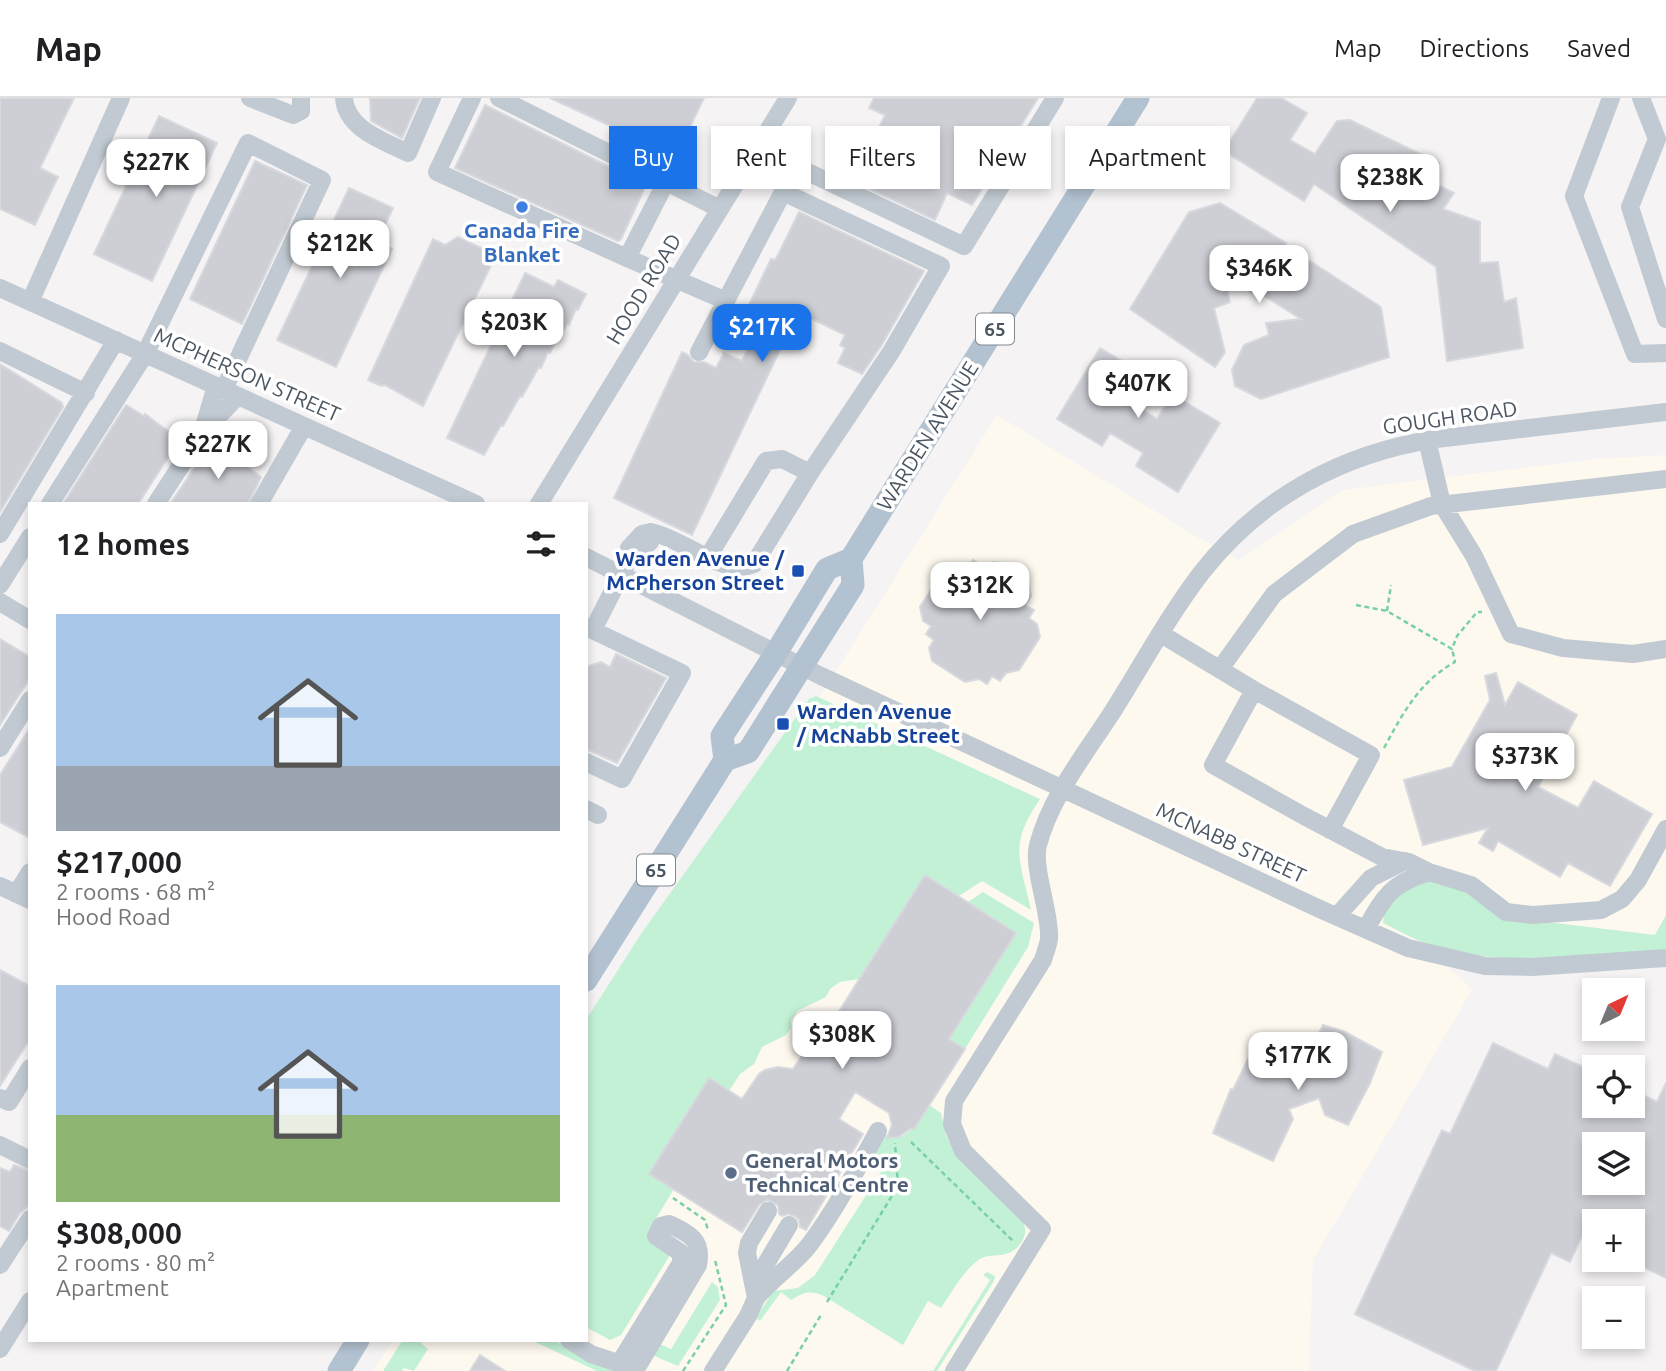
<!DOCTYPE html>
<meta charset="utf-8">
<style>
:root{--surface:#fff;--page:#f6f6f6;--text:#202124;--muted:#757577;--line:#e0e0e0;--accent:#1a73e8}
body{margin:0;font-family:Ubuntu,sans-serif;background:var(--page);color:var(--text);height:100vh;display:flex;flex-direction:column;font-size:26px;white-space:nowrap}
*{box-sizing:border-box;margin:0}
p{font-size:23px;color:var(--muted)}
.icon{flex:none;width:38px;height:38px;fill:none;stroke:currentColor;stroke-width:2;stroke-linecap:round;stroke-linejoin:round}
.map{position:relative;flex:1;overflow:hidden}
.sheet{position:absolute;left:28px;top:404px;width:560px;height:840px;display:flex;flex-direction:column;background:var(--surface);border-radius:0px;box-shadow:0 4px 10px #0003}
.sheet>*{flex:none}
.banner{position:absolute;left:609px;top:28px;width:665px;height:63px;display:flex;gap:14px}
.needle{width:46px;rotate:43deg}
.controls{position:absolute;left:1582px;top:880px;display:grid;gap:14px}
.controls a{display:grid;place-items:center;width:63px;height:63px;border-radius:0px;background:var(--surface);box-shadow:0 4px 10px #0003;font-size:35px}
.price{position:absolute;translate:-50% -60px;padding:0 16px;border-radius:14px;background:#fff;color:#222;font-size:23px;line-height:46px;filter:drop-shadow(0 2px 4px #0008)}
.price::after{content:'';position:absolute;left:50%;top:42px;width:21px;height:16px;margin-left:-10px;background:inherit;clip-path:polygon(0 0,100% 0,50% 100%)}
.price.active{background:var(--accent);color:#fff}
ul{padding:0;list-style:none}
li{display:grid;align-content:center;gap:14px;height:371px;padding:0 28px}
li span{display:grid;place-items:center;height:217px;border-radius:0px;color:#555}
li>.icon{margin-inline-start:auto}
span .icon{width:126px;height:126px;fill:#fffc;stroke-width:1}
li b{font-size:30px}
h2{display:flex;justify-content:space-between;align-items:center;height:84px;padding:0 28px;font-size:30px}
.tag{padding:0 24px;border-radius:0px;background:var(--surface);box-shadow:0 4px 10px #0003;font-size:24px;line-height:63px}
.tag.active{background:var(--accent);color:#fff}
header{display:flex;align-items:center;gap:42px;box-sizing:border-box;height:98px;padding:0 35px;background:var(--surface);border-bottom:2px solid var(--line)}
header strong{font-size:33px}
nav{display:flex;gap:38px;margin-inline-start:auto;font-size:24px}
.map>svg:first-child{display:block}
.commercial{fill:#fdf9ef}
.green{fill:#c3f1d5}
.building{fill:#cdcfd5;stroke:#d7d9de;stroke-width:2;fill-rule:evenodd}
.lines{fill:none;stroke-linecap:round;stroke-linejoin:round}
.path{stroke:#7ad0a6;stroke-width:2.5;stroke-dasharray:5 3.5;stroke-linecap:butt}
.minor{stroke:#c1cad2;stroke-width:18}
.major{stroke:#b3c2d1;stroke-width:23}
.shop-dot{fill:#3f7fe0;stroke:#fff;stroke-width:2.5}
.transit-dot{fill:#1a4fb4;stroke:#fff;stroke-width:2.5}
.service-dot{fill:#5c6f8a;stroke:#fff;stroke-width:2.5}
.labels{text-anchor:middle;stroke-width:7;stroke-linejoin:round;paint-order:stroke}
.shield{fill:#fff;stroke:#808990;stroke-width:2}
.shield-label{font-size:19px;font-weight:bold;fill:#4a5661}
.shop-label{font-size:21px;font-weight:bold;fill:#366cbe;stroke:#fff}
.street-label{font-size:21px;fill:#4a5661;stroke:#fff}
.transit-label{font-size:21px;font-weight:bold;fill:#164399;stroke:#fff;text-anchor:end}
.service-label{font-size:21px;font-weight:bold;fill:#4e5e75;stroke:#fff;text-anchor:start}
</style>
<header>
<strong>Map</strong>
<nav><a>Map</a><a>Directions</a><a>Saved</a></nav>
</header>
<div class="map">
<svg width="1666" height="1273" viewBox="0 0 1666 1273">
<rect width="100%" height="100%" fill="#f5f3f3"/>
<path class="commercial" d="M997 317 1199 440 1239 462 1342 392 1596 361 1666 357V817L1655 837 1497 818 1383 825 1422 844 1472 892 1313 1162 1309 1273H373L393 1243 586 1242V951L811 613Z"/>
<path class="green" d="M816 598 1040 701C1008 748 1020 761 1031 812L982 783 959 798 925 777 859 881 840 884 830 891 826 899 797 913 791 922V930L786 937 762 949 754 966 740 976 729 993 649 1076 674 1091 649 1132 650 1139 670 1157 621 1237 610 1242 586 1229V922L641 836 809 601Z
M1436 782 1457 788 1498 818 1655 837 1666 817V852C1590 857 1495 872 1422 844 1409 839 1396 831 1383 825L1384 812 1412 785Z
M983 794 1034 825 1028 849 965 951 949 941 1016 835 968 804Z
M929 1007 941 1015 946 1037 953 1051 1022 1120C1026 1131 1027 1137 1020 1146 1007 1164 991 1152 977 1163 962 1175 952 1194 941 1210L928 1203 903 1247 824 1198C810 1192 804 1194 791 1202L781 1194 760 1223 756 1220 773 1193 798 1190 815 1177 881 1074 868 1065 882 1035C904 1050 919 1023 929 1007Z
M987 1174 995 1178 994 1183 937 1273H933L990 1182 983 1177Z
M712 1184 718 1189 720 1202 678 1268 652 1257 660 1246 671 1251Z
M402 1243H423L421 1245 428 1251 414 1273 404 1270 402 1273H383Z
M533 1243H555L615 1273H597Z"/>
<path class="building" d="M0 0H74L40 70 58 79 35 127 0 111Z
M370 0H420L402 40 371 23Z
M550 0H704L676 58Z
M874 0H1038L972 107 947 95 935 122 853 83 885 17 869 10Z
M1257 0H1281L1307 15 1290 42 1315 56 1337 23 1350 22 1439 65 1431 84 1454 95 1443 111 1480 124V165L1498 164 1504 204 1516 200 1523 250 1447 263 1436 169 1314 86 1304 103 1224 53Z
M485 7 646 87 621 141 618 143 455 70Z
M159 18 217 45 152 183 94 156Z
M255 63 307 87 242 226 190 201Z
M349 90 393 110 377 144 392 151 336 269 277 242Z
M1220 105 1286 145 1266 175 1310 163 1381 209 1389 259 1261 301 1235 288 1232 272 1244 247 1269 237 1266 225 1301 221 1255 192 1253 195 1224 177 1230 204 1214 210 1225 254 1215 269 1130 211 1189 114Z
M799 114 924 173 881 248 862 276 838 265 845 250 840 247 845 237 798 214 692 437 614 400 682 254 688 257 694 264H704L716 270 724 255 742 263 758 229 742 221 771 161 775 162 779 155Z
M458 139 496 157 423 308 385 287 381 288 368 282 433 141 445 147Z
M525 175 554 189 558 182 586 196 578 212 576 211 569 227 567 226 559 241 557 240 550 255 548 254 541 270 539 269 522 299 520 298 503 328 501 327 484 357 447 340Z
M1100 250 1150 280 1134 306 1157 321 1172 296 1220 325 1178 394 1136 368 1143 355 1110 335 1102 348 1057 321Z
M0 266 62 305 63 309 0 414Z
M126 307 144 318 145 316 177 340 174 345 176 347 138 406H63Z
M210 347 232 360 233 358 261 379 248 406H170Z
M973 462 981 467 995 464 1028 485 1031 498 1025 507 1034 512 1029 520 1037 526 1040 539 1019 572 1006 575 1000 583 992 578 987 586 979 581 965 584 932 563 929 550 934 542 926 536 931 528 923 523 920 509 941 476 954 473 960 465 968 470Z
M0 541 30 559V580L0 627Z
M616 556 666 580 617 665 586 651V569L601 564 610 569Z
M1496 575 1505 607 1518 584 1577 617 1538 689 1578 710 1594 683 1652 716 1610 788 1568 765 1560 779 1498 743 1493 753 1479 745 1488 730 1423 747 1404 682 1452 669 1490 602 1485 578Z
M30 630V740L0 724V677Z
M925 777 1016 835 949 941 965 951 914 1031 912 1030 898 1039 887 1040 892 1027 889 1015 855 994 839 1021 863 1036 806 1132 800 1129 799 1122 795 1118 788 1116 782 1118 779 1116 778 1107 767 1102 759 1107 742 1134 649 1076 709 980 742 1001 759 976 765 972 778 969 793 971 803 956 805 958 824 929 828 931Z
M0 872 30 888V941L0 988Z
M1323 927 1345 934 1382 954 1370 985 1348 1027 1325 1017 1319 1000 1289 1011 1293 1021 1273 1063 1213 1035 1231 991 1233 992 1248 961 1296 983Z
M1493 945 1548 971 1555 956 1594 974V1008H1633V992L1657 1004 1666 985V1180L1633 1164V1124H1594V1146L1581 1140 1570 1164 1551 1155 1496 1273H1475L1355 1216 1442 1032 1450 1036ZM1594 1046H1633V1085H1594Z
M14 1067 30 1073V1107L20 1115 9 1133 0 1128V1070L10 1074Z
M480 1257 505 1273H470Z"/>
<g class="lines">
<path class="path" d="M1356 507 1387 513 1452 551 1457 538 1477 514H1482
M1387 513 1391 487
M1384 650C1403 615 1419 584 1455 564L1452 551
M911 1044 1014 1144
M673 1100 705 1122 708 1132
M827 1204 898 1088 895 1045
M683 1273 726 1207 715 1162
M787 1273 821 1217"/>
<path class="minor" d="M250 0 293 17 301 13V0
M344 0C346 31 384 43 408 55L432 0
M472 0 437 74 627 160 666 84
M499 0 720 111
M1611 0 1574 98 1635 256 1666 255
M1641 0 1657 41 1630 109 1666 221
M757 50 964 148 1055 0
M627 160 726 203
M0 190 476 406
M30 204 121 0
M0 253 86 295
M216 288 202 335 238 298
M1427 342 1442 406 1474 458 1511 536 1563 550 1633 556 1666 551
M50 406 145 256 248 45 322 82 224 291
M156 406 202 335
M259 406 304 328
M539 406 788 0
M651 434C684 441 723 479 754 466L810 375 891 254 941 168 783 94 699 254
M0 436 116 242
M586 459 821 578 1322 812 1408 850 1485 868 1532 869 1666 860
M708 459 766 363 782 361 810 375
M0 487 30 439
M0 504 30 522
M586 529 682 575 622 681 586 664
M593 532 628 463 629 450 642 436 651 434 650 444 628 463
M1161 536 1254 592 1213 667 1304 718 1382 759 1409 764 1429 774 1471 787 1506 814 1533 817 1601 812 1622 801 1638 782 1666 731
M1220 571 1274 496 1353 436 1431 408 1666 381
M1254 592 1371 657 1330 732
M0 650 30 602
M586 711 598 717
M0 788 30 802
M16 796 30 774
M1337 818 1371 780 1405 763
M1366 831C1384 798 1392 785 1429 774
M0 1000 9 1004 30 970
M0 1047 30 1062
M0 1167 30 1121
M754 1186 789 1127
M756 1200C772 1180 795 1166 810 1146 836 1111 857 1071 878 1033
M569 1242 591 1256 630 1269
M0 1251 30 1203
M619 1266 681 1165V1155L656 1138 661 1128 669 1126C690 1136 703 1142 698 1167L636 1271
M713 1273 748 1218 756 1200 747 1155 749 1145 768 1113
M954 1273 1042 1131 963 1053 952 1026 954 1003 1043 862C1045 855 1048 848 1049 841 1051 816 1032 770 1038 747 1051 698 1086 655 1113 613 1142 567 1169 517 1202 474 1261 399 1343 355 1436 341L1666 314"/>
<path class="major" d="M725 662 722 638 776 555 827 471 851 461 1138 0
M586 882 725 662 748 654 819 541 853 487 851 461
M339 1273 358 1242"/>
</g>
<circle class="shop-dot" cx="522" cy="109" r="7"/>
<g class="transit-dot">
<rect x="791" y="466" width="14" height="14" rx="3.5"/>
<rect x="776" y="619" width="14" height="14" rx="3.5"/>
</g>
<circle class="service-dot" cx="731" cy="1075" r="7"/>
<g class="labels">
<g class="shield">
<rect x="976" y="215.5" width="38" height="31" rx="5"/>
<rect x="637" y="756.5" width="38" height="31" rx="5"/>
</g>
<g class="shield-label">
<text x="995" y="238">65</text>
<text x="656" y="779">65</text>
</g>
<g class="shop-label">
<text x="522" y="140">Canada Fire<tspan x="522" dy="24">Blanket</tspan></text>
</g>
<g class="street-label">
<text transform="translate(644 191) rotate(-59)" y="7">HOOD ROAD</text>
<text transform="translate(247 277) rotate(24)" y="7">MCPHERSON STREET</text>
<text transform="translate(1450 320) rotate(-8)" y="7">GOUGH ROAD</text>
<text transform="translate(928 338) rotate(-58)" y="7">WARDEN AVENUE</text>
<text transform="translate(1231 745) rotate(25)" y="7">MCNABB STREET</text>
</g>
<g class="transit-label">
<text x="784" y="468">Warden Avenue /<tspan x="784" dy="24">McPherson Street</tspan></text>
<text x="797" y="621" text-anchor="start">Warden Avenue<tspan x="797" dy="24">/ McNabb Street</tspan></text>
</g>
<g class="service-label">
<text x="745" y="1070">General Motors<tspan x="745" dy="24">Technical Centre</tspan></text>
</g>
</g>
</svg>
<div class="controls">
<a><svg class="needle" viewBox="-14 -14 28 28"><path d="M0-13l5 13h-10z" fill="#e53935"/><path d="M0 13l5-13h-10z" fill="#757577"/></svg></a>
<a><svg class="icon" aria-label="locate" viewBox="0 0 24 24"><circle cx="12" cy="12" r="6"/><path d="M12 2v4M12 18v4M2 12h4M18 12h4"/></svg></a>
<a><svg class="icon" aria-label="layers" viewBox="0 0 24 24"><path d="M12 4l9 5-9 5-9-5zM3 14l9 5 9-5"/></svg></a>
<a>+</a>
<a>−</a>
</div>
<b class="price" style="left:156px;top:101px">$227K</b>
<b class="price" style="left:1390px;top:116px">$238K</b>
<b class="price" style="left:340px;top:182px">$212K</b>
<b class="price" style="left:1259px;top:207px">$346K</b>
<b class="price" style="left:514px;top:261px">$203K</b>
<b class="price active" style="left:762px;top:266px">$217K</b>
<b class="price" style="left:1138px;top:322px">$407K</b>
<b class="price" style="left:218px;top:383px">$227K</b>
<b class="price" style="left:980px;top:524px">$312K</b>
<b class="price" style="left:1525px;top:695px">$373K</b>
<b class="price" style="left:842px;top:973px">$308K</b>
<b class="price" style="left:1298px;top:994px">$177K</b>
<div class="banner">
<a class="tag active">Buy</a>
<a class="tag">Rent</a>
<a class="tag">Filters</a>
<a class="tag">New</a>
<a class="tag">Apartment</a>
</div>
<section class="sheet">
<h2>12 homes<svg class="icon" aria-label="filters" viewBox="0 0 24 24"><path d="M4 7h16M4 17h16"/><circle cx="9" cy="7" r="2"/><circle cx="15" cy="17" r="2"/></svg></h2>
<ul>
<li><span style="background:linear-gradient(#a9c7e8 70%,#9aa5b1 0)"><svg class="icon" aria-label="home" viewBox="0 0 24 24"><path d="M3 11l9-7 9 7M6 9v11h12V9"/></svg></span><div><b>$217,000</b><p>2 rooms · 68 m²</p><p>Hood Road</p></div></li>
<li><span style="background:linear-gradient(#a9c7e8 60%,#8fb573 0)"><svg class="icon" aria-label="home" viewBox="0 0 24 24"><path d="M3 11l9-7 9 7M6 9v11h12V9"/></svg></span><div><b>$308,000</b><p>2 rooms · 80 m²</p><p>Apartment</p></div></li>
</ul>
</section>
</div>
